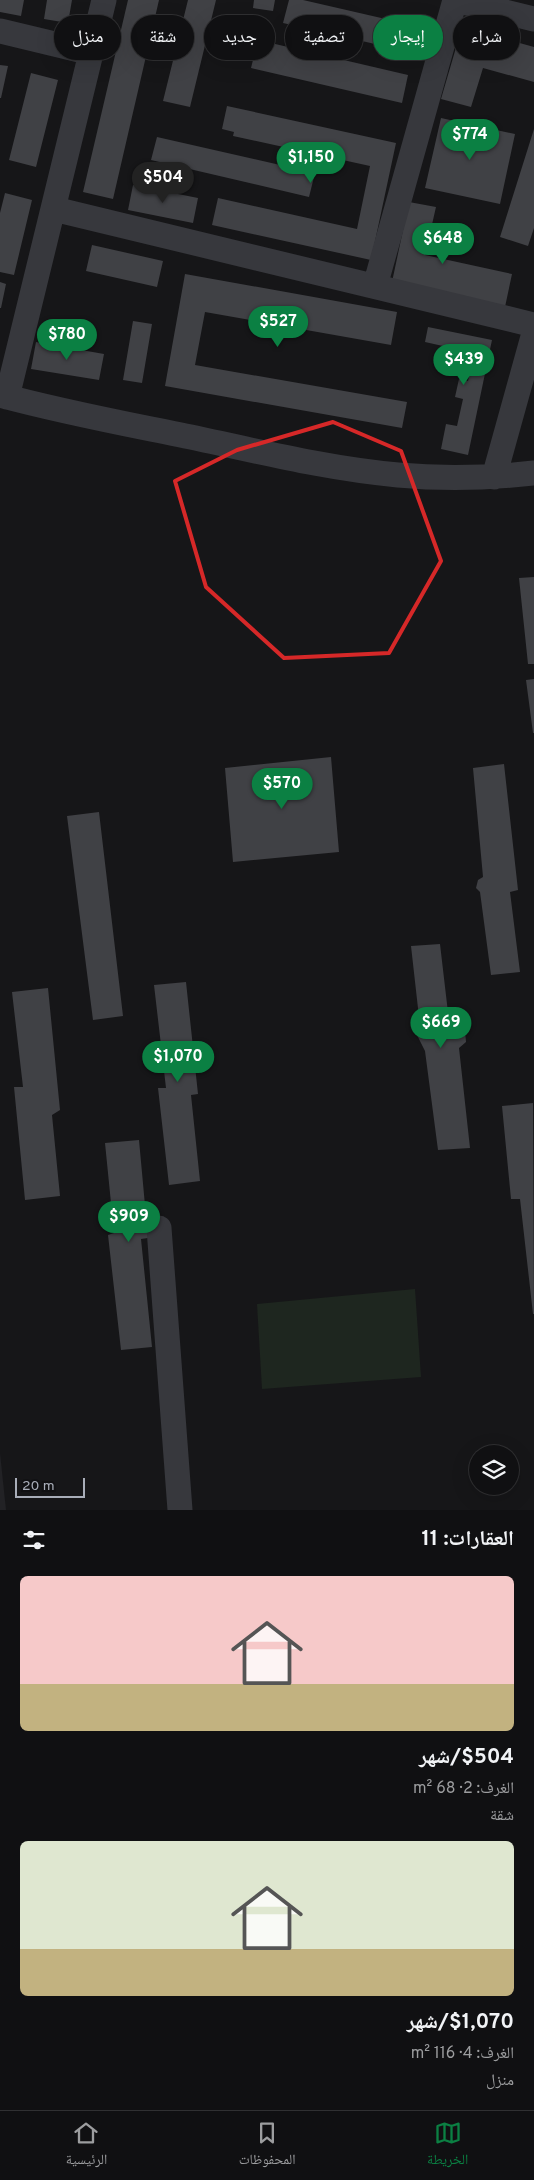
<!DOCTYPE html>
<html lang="ar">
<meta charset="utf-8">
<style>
:root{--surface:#101012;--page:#19191b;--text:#f1f3f6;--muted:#9c9d9f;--line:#303032;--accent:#0b8043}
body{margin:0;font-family:Overpass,"Noto Naskh Arabic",sans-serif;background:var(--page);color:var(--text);direction:rtl;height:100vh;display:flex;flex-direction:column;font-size:19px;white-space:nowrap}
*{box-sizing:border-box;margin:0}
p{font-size:16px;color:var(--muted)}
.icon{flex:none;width:28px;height:28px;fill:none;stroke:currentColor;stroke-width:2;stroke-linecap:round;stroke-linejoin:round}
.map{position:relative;height:1510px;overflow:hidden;direction:ltr}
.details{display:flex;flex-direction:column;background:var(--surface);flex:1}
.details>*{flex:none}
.guide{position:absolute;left:15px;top:15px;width:505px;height:45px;direction:rtl;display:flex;gap:10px}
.fabs{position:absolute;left:469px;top:1445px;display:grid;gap:10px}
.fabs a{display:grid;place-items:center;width:50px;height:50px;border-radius:50%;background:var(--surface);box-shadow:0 5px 20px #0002,0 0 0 1px var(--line);font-size:25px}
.scale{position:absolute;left:15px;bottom:12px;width:70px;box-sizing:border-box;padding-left:5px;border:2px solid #a8adb8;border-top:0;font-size:14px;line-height:18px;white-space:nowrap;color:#a8adb8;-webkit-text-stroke:4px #111113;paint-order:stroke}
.price{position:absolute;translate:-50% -42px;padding:0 11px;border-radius:18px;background:var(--accent);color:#fff;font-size:16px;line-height:32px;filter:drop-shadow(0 1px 2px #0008)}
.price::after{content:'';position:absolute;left:50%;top:30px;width:15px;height:11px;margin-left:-8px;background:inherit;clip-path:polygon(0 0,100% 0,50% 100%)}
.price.current{background:#222;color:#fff}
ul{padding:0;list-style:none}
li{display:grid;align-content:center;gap:10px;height:265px;padding:0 20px}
li span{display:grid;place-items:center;height:155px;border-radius:8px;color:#555}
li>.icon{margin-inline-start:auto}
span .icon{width:90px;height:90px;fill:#fffc;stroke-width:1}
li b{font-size:21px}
h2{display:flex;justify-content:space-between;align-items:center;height:60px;padding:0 20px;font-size:21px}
.chip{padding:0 18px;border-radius:22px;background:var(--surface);box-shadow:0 5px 20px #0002,0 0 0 1px var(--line);font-size:18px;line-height:45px}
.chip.current{background:var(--accent);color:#fff}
.tabs{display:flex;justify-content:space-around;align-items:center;height:70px;border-top:1px solid var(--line);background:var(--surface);font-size:14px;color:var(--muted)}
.tabs a{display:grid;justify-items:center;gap:2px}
.tabs .current{color:var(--accent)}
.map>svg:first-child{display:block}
.built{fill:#222225}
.green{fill:#1e261f}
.building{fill:#404145}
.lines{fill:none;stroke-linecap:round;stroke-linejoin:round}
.minor{stroke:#37383d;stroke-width:25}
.marked{fill:none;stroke:#d62828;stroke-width:4;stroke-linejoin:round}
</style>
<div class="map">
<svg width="534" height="1510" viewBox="0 0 534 1510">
<rect width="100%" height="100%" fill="#161618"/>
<path class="built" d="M0 1453 6 1510H0Z"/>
<path class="green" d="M415 1289 421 1377 262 1389 257 1304Z"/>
<path class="building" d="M0 0H24L21 16 0 12Z
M47 0H72L68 23 44 19Z
M128 0H159L113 199 83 192Z
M188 0H216L190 107 163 101Z
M254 0H275L273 11 253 8Z
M289 0H303L416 26 410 52 283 23Z
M462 27 534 47V82L483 68 471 107 441 99Z
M258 40 408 75 402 103 251 68Z
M0 65 8 66 1 98H0Z
M31 73 58 80 36 167 9 160Z
M227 106 396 143 371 260 212 225 218 198 357 229 370 166 233 136 234 132 222 129Z
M441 118 515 134 500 204 425 188Z
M534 129V228L528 246 500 237Z
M157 137 315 173 309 197 151 160Z
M133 185 198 198 193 223 128 210Z
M5 193 32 200 14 275 0 272V213Z
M409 202 436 207 425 255 512 274 505 307 392 282Z
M92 245 163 261 157 287 86 271Z
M185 274 397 312 391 345 205 312 195 365 407 402 402 428 165 386Z
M0 282 6 284 1 308H0Z
M133 321 152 324 142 383 123 380Z
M428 327 492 340 468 455 441 449 446 424 457 426 463 399 455 397 459 379 468 381 474 353 425 342Z
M36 342 104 354 99 380 31 369Z
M534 577V664H528L519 578Z
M534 679V733H533L526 680Z
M331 757 339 852 233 862 225 768Z
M504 764 518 890 510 892 520 972 491 975 480 892 476 888 478 880 483 877 473 768Z
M99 812 123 1016 93 1020 67 816Z
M440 944 449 1021 464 1020 466 1042 459 1048 470 1148 438 1150 425 1051 414 1029 420 1026 411 946Z
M186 982 198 1094 191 1095 200 1181 169 1185 158 1088H166L154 985Z
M48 988 60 1110 52 1115 60 1196 25 1200 14 1087H23L12 992Z
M533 1103 534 1314H533L520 1199H511L502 1106Z
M139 1140 148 1238 141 1239 152 1347 121 1350 108 1235 114 1233 105 1143Z"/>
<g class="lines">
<path class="minor" d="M455 0 534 19
M0 31 92 53
M54 209 534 325
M375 286 455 0
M0 395C66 413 133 425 200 439 265 453 331 469 398 475 443 479 489 478 534 473
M7 397 104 0
M494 477 534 333
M159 1228 180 1510"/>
</g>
<path class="marked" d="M333 422 401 451 441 561 389 653 284 658 206 587 175 481 237 450Z"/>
</svg>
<div class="fabs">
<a><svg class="icon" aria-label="layers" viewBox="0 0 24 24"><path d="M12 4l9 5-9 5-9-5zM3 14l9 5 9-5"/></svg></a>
</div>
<div class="scale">20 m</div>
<b class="price" style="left:470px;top:161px">$774</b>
<b class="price" style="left:311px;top:184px">$1,150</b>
<b class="price current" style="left:163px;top:204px">$504</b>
<b class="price" style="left:443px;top:265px">$648</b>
<b class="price" style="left:278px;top:348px">$527</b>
<b class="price" style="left:67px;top:361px">$780</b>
<b class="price" style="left:464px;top:386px">$439</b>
<b class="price" style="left:282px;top:810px">$570</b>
<b class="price" style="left:441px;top:1049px">$669</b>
<b class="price" style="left:178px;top:1083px">$1,070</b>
<b class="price" style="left:129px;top:1243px">$909</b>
<div class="guide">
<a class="chip">شراء</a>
<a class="chip current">إيجار</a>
<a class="chip">تصفية</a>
<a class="chip">جديد</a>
<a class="chip">شقة</a>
<a class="chip">منزل</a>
</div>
</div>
<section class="details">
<h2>العقارات: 11<svg class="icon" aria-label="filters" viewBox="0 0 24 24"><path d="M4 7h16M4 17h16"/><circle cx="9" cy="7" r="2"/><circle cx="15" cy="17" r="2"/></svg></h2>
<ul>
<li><span style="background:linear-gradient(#f6c9c9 70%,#c2b280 0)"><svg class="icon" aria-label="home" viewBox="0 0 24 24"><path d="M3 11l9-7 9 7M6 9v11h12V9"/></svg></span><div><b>$504/شهر</b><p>الغرف: 2 · 68 m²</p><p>شقة</p></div></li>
<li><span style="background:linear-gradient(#dfe7d0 70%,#c2b280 0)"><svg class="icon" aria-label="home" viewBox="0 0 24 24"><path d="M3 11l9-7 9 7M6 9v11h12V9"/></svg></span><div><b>$1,070/شهر</b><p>الغرف: 4 · 116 m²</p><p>منزل</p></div></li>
</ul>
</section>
<nav class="tabs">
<a class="current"><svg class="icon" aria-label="map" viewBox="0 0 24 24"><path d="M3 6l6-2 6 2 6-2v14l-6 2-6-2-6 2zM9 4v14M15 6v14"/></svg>الخريطة</a>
<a><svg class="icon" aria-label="saved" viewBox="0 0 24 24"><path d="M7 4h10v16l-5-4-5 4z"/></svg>المحفوظات</a>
<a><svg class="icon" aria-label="home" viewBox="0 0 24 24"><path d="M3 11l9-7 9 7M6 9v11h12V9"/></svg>الرئيسية</a>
</nav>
